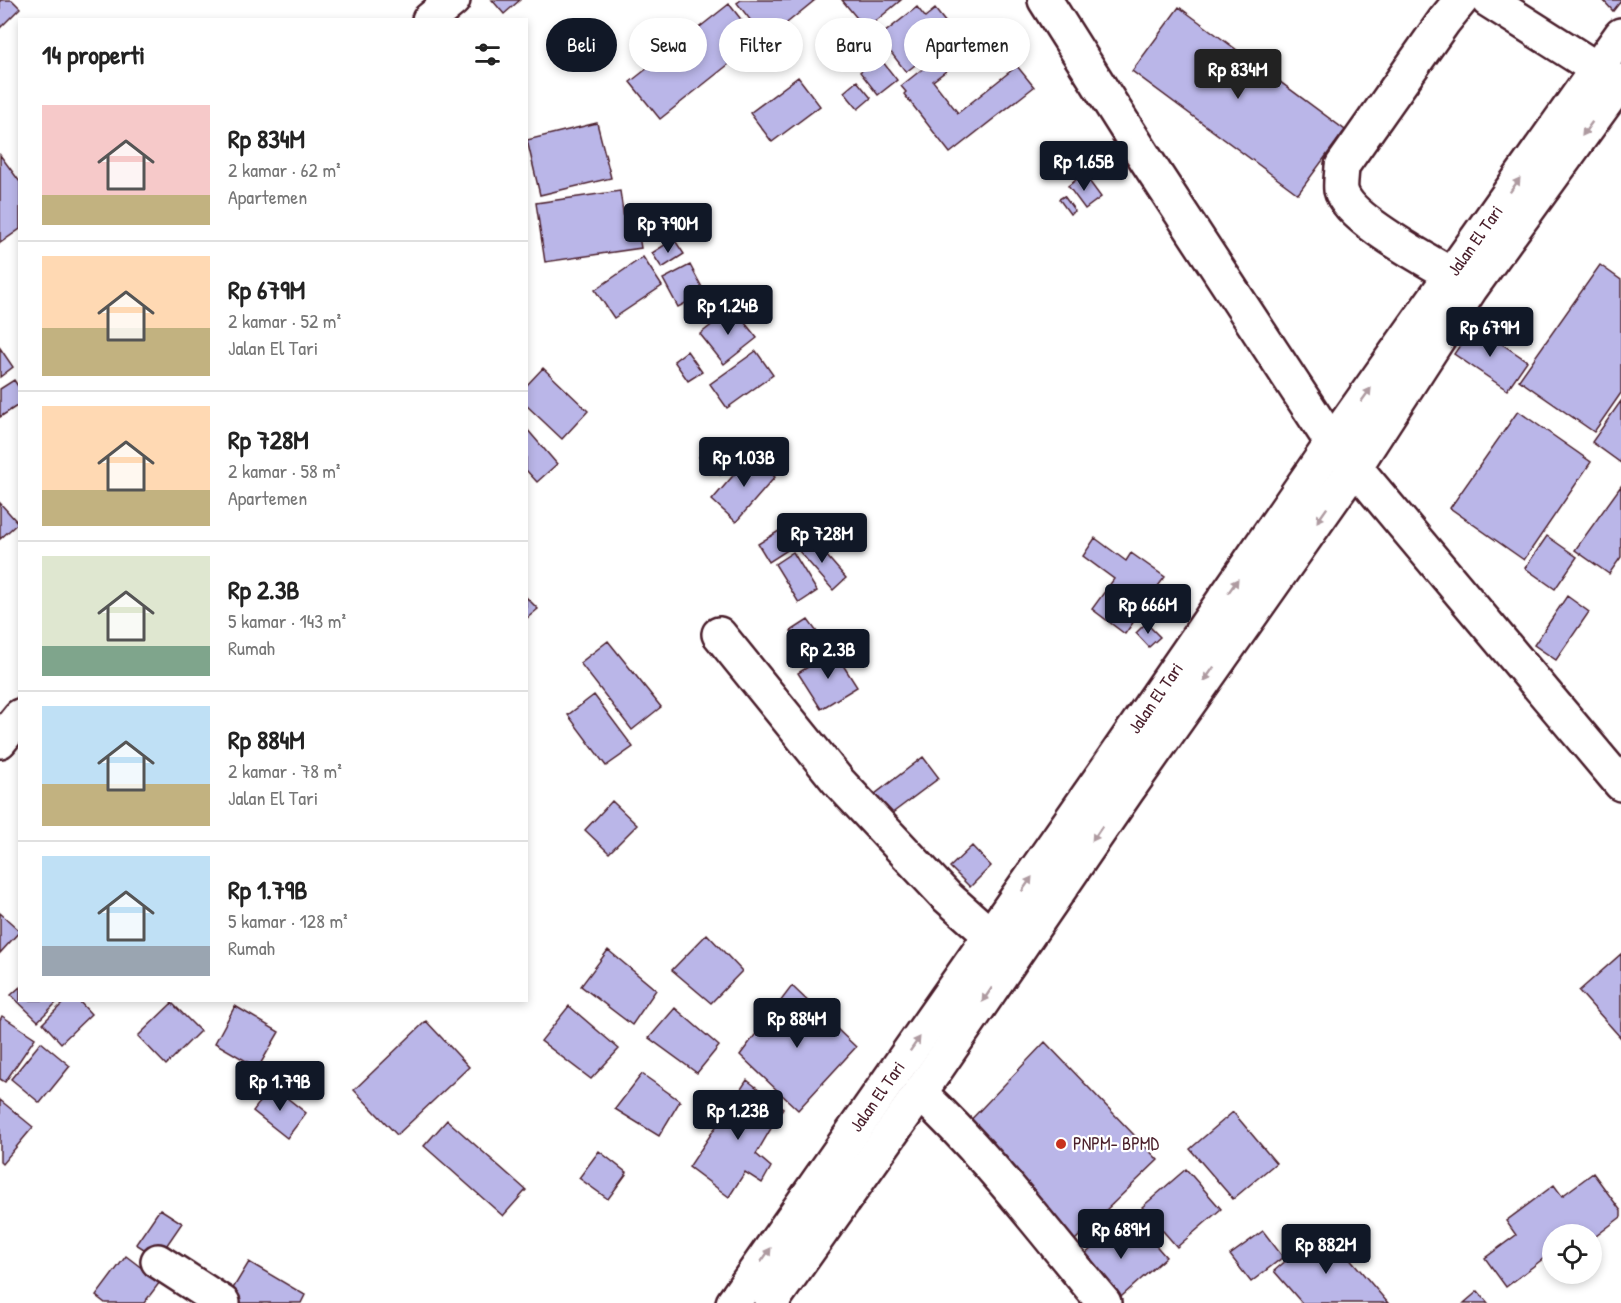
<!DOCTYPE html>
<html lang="id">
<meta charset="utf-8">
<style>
:root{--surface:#fff;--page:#f2f2f2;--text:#222;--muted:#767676;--line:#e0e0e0;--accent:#111827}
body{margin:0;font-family:"Patrick Hand",sans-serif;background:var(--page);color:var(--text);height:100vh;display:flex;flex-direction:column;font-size:22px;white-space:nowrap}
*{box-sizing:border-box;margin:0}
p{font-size:20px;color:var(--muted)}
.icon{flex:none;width:33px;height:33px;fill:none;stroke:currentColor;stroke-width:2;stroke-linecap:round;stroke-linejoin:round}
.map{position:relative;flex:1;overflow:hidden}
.drawer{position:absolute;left:18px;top:18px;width:510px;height:984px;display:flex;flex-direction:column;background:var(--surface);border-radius:0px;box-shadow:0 3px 9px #0003}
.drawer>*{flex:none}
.banner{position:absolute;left:546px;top:18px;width:570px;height:54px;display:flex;gap:12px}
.controls{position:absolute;left:1542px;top:1224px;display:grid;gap:12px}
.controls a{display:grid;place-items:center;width:60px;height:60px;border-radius:50%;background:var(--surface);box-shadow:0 3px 9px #0003;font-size:30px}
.price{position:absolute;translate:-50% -51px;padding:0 14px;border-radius:6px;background:var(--accent);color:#fff;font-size:20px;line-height:39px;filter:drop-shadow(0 2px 3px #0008)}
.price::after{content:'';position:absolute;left:50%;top:36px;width:18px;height:14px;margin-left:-9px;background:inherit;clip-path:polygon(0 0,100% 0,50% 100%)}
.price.on{background:#222;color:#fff}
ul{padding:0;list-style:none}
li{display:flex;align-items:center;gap:18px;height:150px;padding:0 24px}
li+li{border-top:2px solid var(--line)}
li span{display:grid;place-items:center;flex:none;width:168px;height:120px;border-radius:0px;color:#555}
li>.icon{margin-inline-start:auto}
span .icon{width:72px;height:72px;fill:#fffc;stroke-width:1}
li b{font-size:26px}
h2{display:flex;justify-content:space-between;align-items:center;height:72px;padding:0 24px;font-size:26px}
.pill{padding:0 21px;border-radius:27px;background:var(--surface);box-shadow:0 3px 9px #0003;font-size:21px;line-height:54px}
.pill.on{background:var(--accent);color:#fff}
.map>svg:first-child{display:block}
.building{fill:#bab6e8;stroke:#4a1f2b;stroke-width:1.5}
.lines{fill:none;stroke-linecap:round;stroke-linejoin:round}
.minor-casing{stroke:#4a1f2b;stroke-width:38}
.minor{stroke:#fff;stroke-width:33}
.oneway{fill:#ae9aa0}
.poi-dot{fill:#c8321e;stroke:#fff;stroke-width:2}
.labels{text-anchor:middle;stroke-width:4.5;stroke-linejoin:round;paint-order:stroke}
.street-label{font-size:18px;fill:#4a1f2b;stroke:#fff}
.poi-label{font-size:18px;fill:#4a1f2b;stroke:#fff;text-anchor:start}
</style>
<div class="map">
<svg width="1621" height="1303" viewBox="0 0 1621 1303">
<rect width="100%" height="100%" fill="#fff"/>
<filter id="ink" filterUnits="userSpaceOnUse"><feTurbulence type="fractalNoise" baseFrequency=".0167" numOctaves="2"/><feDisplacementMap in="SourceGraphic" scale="12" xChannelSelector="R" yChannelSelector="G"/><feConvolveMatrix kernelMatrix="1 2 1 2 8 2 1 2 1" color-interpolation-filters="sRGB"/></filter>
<g filter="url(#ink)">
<path class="building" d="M0 0H12L20 8 0 28Z
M492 0H520L504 14Z
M741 0H815L766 40 737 3Z
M842 0H901L866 29Z
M1603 0H1621V1L1613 11Z
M729 4 758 41 660 119 630 82Z
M917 7 925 17 935 9 946 23 936 31 945 42 906 72 879 37Z
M1179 7 1345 130 1298 194 1132 71Z
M955 43 966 56 933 81 958 113 1017 66 1034 87 950 153 904 94 906 92 901 86Z
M879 57 897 80 878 95 860 72Z
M798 77 820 106 772 142 750 113Z
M857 81 871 98 858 109 844 92Z
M597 123 611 178 540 195 527 140Z
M0 155 20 182V229L0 243Z
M1084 174 1101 197 1085 209 1068 186Z
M620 191 626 232 638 230 641 248 545 262 536 203Z
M1064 196 1075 211 1070 214 1059 199Z
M674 239 684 254 662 268 652 253Z
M643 257 662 286 614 318 595 290Z
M690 265 705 293 678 307 663 279Z
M1600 265 1621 280V393L1594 432 1519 380Z
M733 308 757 338 724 364 700 334Z
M1474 325 1527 361 1507 390 1454 354Z
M0 348 13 367 0 377Z
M687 351 702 372 688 381 674 361Z
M756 351 773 375 727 408 710 384Z
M543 368 588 411 562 439 526 405V386Z
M14 380 20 389V404L0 417V389Z
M1621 401V463L1592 442Z
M1518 411 1591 462 1524 560 1450 508Z
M526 428 557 464 537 482 526 470Z
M712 440 733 458 720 475 699 457Z
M751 455 775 477 736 522 712 500Z
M1621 486V557L1609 574 1575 550Z
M0 503 18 523 0 539Z
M801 517 811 535 769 562 758 544Z
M1547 536 1577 557 1555 589 1525 568Z
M1095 538 1126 561 1131 553 1165 577 1158 586 1165 591 1153 609 1146 604 1125 634 1092 609 1114 579 1083 556Z
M812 539 846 578 833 590 799 551Z
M793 552 817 591 799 603 775 564Z
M1567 596 1589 612 1556 660 1534 645Z
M526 597 538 609 526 619Z
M808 620 817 632 800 644 791 631Z
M1146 623 1160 637 1149 647 1136 633Z
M608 641 661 707 632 730 580 663Z
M834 651 857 687 821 709 798 673Z
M594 695 633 747 606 766 568 715Z
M923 757 939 778 891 814 875 794Z
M612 801 637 825 609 853 585 830Z
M972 846 991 866 970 887 950 867Z
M0 913 20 931 0 953Z
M707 934 742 971 711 1003 672 970Z
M608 950 656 990 632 1025 581 986Z
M1621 954V1038L1579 991Z
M792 986 856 1047 798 1110 740 1055Z
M20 987V1000H59L38 1021 11 995Z
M66 1000H78L91 1014 61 1043 43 1023Z
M172 1003 200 1031 166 1065 138 1036Z
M235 1006 279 1032 258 1068 215 1043Z
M569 1006 619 1049 591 1079 541 1041Z
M675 1008 719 1046 697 1073 649 1038Z
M2 1016 35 1038 5 1082 0 1079V1020Z
M426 1021 469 1067 397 1135 354 1090Z
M41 1042 70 1066 40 1103 11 1079Z
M1045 1042 1158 1160 1074 1241 964 1127Z
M642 1074 680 1101 659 1136 615 1109Z
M747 1080 783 1108 756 1154 771 1167 762 1183 745 1172 729 1197 689 1167Z
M272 1086 306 1113 287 1138 253 1111Z
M0 1100 33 1127 2 1164 0 1162Z
M1233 1112 1276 1163 1233 1199 1190 1149Z
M447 1120 526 1190 503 1216 424 1146Z
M599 1151 627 1173 608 1199 579 1178Z
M1186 1169 1221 1209 1177 1247 1142 1207Z
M1593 1173 1621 1211V1217L1592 1239V1234H1552V1252L1506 1287 1485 1258 1516 1235 1506 1221 1554 1185 1562 1196Z
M160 1209 182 1223 158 1258 136 1244Z
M1129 1215 1166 1257 1114 1303 1074 1264Z
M1324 1228 1388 1303H1302L1274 1271Z
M1263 1231 1283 1257 1251 1282 1230 1255Z
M126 1256 160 1282 144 1303H105L96 1296Z
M249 1262 305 1295 301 1303H231L226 1300Z
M1478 1291 1488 1303H1464Z"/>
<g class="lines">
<defs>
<g id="minor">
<path d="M1045 0 1147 161 1332 443 1355 467 1621 784"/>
<path d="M1488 0 1597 69"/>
<path d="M429 20 453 0"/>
<path d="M1452 275C1427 260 1347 218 1341 190 1340 183 1342 173 1342 166L1444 21 1461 0"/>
<path d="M719 634 838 781 946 896 991 936"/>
<path d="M0 741 20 716"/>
<path d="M920 1093C988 1156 1044 1232 1104 1303"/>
<path d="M158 1261 223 1303"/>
<path id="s1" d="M733 1303 1106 770 1332 443 1621 35"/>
<path d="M771 1303 920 1093 1127 791 1355 467 1471 288 1621 81"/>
</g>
</defs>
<use href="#minor" class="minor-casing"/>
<use href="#minor" class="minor"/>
</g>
<defs><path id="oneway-solid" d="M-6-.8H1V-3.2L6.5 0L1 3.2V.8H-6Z" transform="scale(1.5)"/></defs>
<g class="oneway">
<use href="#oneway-solid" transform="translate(1587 129) rotate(126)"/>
<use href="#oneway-solid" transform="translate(1515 185) rotate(-55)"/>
<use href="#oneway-solid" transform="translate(1366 395) rotate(-54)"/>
<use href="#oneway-solid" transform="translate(1322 515) rotate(125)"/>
<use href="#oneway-solid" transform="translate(1233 586) rotate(-55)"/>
<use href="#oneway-solid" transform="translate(1209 674) rotate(125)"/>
<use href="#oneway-solid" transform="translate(1097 834) rotate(124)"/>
<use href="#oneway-solid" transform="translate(1027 884) rotate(-55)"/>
<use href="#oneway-solid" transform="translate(987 995) rotate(124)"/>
<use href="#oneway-solid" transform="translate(915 1044) rotate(-55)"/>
<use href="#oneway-solid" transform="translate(766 1255) rotate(-55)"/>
</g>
</g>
<circle class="poi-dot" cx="1061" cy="1144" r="6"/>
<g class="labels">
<g class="street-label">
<text dy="6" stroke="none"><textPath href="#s1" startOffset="1296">Jalan El Tari</textPath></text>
<text dy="6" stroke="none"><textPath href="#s1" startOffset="738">Jalan El Tari</textPath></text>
<text dy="6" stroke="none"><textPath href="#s1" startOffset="252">Jalan El Tari</textPath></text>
</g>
<g class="poi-label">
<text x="1073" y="1150">PNPM- BPMD</text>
</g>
</g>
</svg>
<div class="controls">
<a><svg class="icon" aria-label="locate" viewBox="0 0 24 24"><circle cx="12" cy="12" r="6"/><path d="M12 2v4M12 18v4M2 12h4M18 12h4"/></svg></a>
</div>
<b class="price on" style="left:1238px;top:100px">Rp 834M</b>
<b class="price" style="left:1084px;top:192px">Rp 1.65B</b>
<b class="price" style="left:668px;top:254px">Rp 790M</b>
<b class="price" style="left:728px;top:336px">Rp 1.24B</b>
<b class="price" style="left:1490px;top:358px">Rp 679M</b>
<b class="price" style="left:744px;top:488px">Rp 1.03B</b>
<b class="price" style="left:822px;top:564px">Rp 728M</b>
<b class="price" style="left:1148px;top:635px">Rp 666M</b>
<b class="price" style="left:828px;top:680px">Rp 2.3B</b>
<b class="price" style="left:797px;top:1049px">Rp 884M</b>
<b class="price" style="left:280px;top:1112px">Rp 1.79B</b>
<b class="price" style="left:738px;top:1141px">Rp 1.23B</b>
<b class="price" style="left:1121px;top:1260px">Rp 689M</b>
<b class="price" style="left:1326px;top:1275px">Rp 882M</b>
<div class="banner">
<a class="pill on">Beli</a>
<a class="pill">Sewa</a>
<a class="pill">Filter</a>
<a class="pill">Baru</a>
<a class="pill">Apartemen</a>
</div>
<section class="drawer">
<h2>14 properti<svg class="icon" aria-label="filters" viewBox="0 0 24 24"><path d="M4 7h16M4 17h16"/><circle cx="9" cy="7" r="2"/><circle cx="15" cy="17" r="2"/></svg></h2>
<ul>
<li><span style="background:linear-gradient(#f6c9c9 75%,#c2b280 0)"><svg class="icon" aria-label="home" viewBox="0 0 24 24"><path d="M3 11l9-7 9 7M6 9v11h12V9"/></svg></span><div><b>Rp 834M</b><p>2 kamar · 62 m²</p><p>Apartemen</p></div></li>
<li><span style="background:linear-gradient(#ffd9b3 60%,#c2b280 0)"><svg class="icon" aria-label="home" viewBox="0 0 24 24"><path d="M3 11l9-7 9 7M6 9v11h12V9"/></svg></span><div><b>Rp 679M</b><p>2 kamar · 52 m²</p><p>Jalan El Tari</p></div></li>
<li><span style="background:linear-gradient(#ffd9b3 70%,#c2b280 0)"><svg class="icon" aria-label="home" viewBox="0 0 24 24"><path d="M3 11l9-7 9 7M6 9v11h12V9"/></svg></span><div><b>Rp 728M</b><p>2 kamar · 58 m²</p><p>Apartemen</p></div></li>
<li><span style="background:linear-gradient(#dfe7d0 75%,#7fa58c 0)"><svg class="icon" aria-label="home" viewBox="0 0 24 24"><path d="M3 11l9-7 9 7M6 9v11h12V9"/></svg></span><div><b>Rp 2.3B</b><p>5 kamar · 143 m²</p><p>Rumah</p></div></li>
<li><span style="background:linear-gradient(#bfe0f5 65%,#c2b280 0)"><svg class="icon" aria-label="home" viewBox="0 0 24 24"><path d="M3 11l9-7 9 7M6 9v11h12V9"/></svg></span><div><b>Rp 884M</b><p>2 kamar · 78 m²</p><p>Jalan El Tari</p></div></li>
<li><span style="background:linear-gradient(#bfe0f5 75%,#9aa5b1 0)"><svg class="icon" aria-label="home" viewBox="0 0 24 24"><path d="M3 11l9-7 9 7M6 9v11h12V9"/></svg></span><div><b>Rp 1.79B</b><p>5 kamar · 128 m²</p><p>Rumah</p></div></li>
</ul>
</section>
</div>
